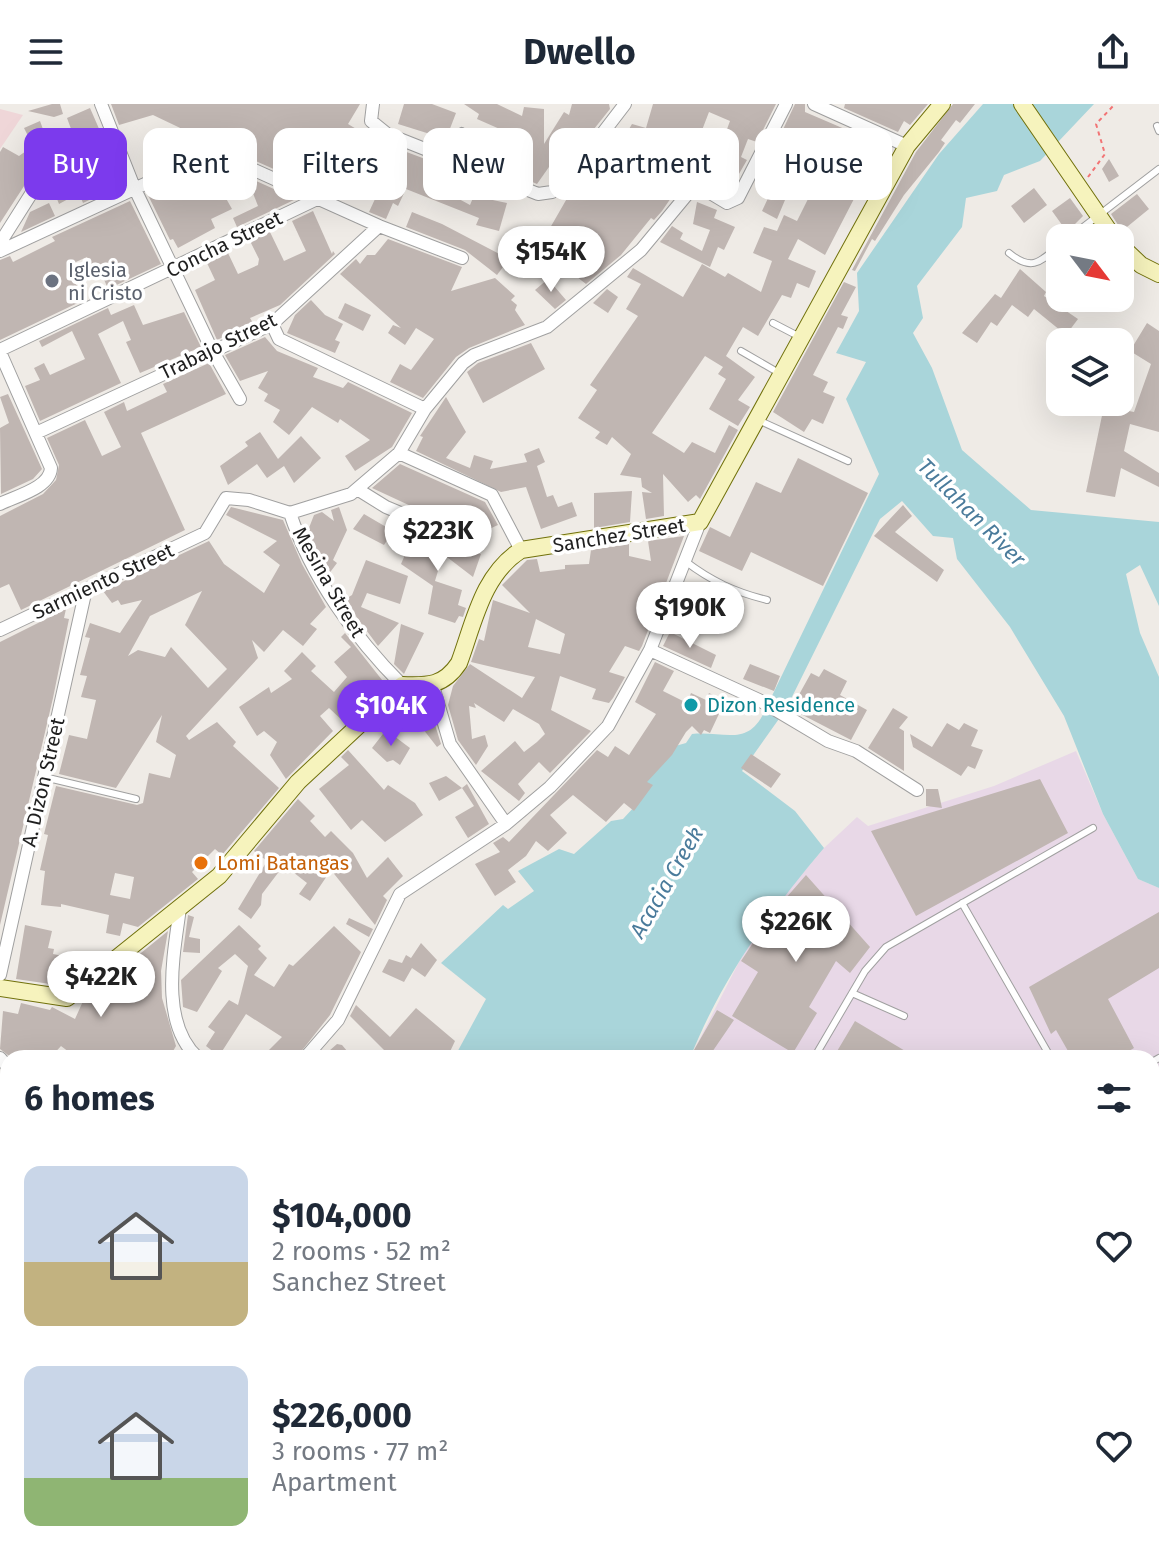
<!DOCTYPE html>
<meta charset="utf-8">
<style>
:root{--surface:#fff;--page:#f6f6f7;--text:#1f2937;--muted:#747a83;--accent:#7c3aed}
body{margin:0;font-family:"Fira Sans",sans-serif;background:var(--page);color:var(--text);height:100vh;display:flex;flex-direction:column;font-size:30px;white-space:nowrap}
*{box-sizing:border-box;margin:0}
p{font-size:26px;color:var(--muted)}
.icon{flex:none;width:44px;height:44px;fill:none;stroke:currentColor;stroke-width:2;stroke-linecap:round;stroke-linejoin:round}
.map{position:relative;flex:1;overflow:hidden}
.details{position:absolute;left:0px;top:946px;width:1160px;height:512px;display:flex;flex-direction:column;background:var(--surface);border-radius:24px 24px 0 0;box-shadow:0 8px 32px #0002}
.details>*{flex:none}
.banner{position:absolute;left:24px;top:24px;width:1112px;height:72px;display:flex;gap:16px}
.needle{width:52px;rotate:122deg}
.buttons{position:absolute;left:1046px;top:120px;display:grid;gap:16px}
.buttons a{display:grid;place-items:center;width:88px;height:88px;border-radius:16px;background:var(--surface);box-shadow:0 8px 32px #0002;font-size:40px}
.price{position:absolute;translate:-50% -68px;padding:0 18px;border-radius:28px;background:#fff;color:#222;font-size:26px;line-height:52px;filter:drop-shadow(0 2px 4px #0008)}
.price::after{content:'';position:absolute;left:50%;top:48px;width:24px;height:18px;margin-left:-12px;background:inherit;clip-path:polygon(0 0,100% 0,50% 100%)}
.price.current{background:var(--accent);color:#fff}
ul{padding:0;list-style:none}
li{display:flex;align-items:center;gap:24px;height:200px;padding:0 24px}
li span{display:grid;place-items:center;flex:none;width:224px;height:160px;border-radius:16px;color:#555}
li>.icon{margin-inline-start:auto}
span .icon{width:96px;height:96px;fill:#fffc;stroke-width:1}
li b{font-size:34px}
h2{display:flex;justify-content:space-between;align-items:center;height:96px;padding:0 24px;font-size:34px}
.tag{padding:0 28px;border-radius:16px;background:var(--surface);box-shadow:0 8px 32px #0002;font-size:28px;line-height:72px}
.tag.current{background:var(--accent);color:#fff}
header{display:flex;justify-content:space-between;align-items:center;height:104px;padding:0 24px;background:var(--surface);font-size:36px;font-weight:700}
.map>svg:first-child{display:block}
.commercial{fill:#efd6d8}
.industrial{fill:#e8d8e7}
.water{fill:#a9d5da}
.building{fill:#c0b6b2;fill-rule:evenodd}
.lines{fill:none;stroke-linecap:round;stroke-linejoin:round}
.lane-casing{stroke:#a0a0a0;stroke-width:8}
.street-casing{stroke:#a0a0a0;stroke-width:14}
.secondary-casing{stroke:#71710b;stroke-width:18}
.path{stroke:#f27475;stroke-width:2;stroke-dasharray:4 4;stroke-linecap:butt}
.lane{stroke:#fff;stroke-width:6}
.street{stroke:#fff;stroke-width:12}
.secondary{stroke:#f6f3bd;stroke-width:16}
.worship-dot{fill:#6b7280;stroke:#fff;stroke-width:3}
.culture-dot{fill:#0f9aa8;stroke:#fff;stroke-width:3}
.food-dot{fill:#e8710a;stroke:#fff;stroke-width:3}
.labels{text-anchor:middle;stroke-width:7;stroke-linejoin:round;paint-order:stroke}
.street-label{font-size:20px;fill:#1f1f1f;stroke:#fff}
.worship-label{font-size:20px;fill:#5b616d;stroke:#fff;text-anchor:start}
.culture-label{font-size:20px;fill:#0d838f;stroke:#fff;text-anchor:start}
.food-label{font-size:20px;fill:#c56008;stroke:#fff;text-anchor:start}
.water-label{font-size:22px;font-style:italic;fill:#4a7b9b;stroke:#fff}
</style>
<header><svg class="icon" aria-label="menu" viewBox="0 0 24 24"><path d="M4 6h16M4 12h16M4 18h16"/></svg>Dwello<svg class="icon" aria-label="share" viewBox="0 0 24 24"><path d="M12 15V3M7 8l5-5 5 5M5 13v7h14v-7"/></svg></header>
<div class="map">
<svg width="1159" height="1458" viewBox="0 0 1159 1458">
<rect width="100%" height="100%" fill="#efebe6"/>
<path class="commercial" d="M0 5 23 11 0 45Z"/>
<path class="industrial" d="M1076 647 1103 710 1138 775 1159 784V1458H274L271 1450H1152V954H690L739 858 769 809 824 744 857 713 868 722 994 682Z"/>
<path class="water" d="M983 0H1094L1040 57 1004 71 997 87 966 94 962 123 917 182 923 214 913 229 932 264 962 346 1031 406 1159 418V502L1140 461 1126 470 1140 529 1159 573V784L1138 775 1103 710 1064 612 1010 523 957 455 953 434 933 432 902 397 880 415 786 605 769 598 879 370 846 295 866 258 836 249 859 207 857 169 939 50Z
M766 604 781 612 742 667 795 707 824 744C769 809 722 874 690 954H454L486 895 441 859 503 801 508 805 534 787 518 767 559 745 574 750 611 717 623 715 635 702 661 646 686 639 692 630C726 627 749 644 766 604Z"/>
<path class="building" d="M52 0H60L63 10 54 13 28 7Z
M111 0H360L348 20 363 29 339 67 362 79 354 93 326 79 323 87 220 41 223 34 202 24 197 32 153 11 119 21Z
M404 0H432L456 9 446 35 398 20Z
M464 0H497L522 12 524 3 544 5V40L564 8 569 11 572 0H609L610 5 566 60 556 53 537 80 523 74 508 60 515 51 495 42 502 26 477 15 479 10Z
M653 0H776L757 38 748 35 741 53 747 56 728 89 714 81 719 72 699 63 697 66 691 63 685 74 669 65 685 38 666 27 656 46 626 30 632 20 646 24ZM709 8 730 17 720 44 699 34Z
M795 0H805V8L889 44 873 38 854 69 874 80 866 94 857 89 825 151 798 135 788 155 816 167 809 184 797 179 791 194 782 191 758 232 743 223 726 252 755 273 738 296 750 303 738 322 709 305 726 275 718 270 723 263 705 252 652 329 684 349 692 338 715 349 729 321 738 326 700 395 696 391 688 398 663 370 664 412 646 415 642 388 652 389 642 383 641 374 620 371 631 350 612 333 607 341 595 334 600 328 578 314 597 286 590 281 638 212 626 205 641 180 627 173 633 164 683 193 702 160 725 173 728 169 761 188 772 157 753 149 764 123 777 127 784 111 797 117 811 89 815 91 829 58 778 36Z
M845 0H928L910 21 904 17 898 28 844 4Z
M953 0H975L960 19 956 16 941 36 945 39 939 48 904 91 875 137 872 135 855 167 852 166 916 48Z
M90 4 100 27 77 41 67 14Z
M40 17 44 28 41 29 53 55 41 62 39 59 0 119V48L3 43 19 52 33 42 24 24Z
M106 44 118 70 96 82 100 91 83 99 79 89 59 100 50 77Z
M396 44 457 67 448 89 470 101 480 77 493 82 488 95 507 99 499 127 476 121 479 114 406 85 398 102 393 99 386 115 369 108 375 95 379 96Z
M619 53 637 66 634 70 673 91 662 107 654 116 651 114 621 151 586 180 559 159 558 165 542 160 550 124 577 77 582 80 589 70 603 79Z
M1109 55 1119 72 1109 78 1102 65Z
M214 58 296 95 237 123 233 114 258 102 249 79 223 89 232 105 211 115 215 124 178 144 173 135 170 136 147 89 170 78 174 87 191 78 188 70Z
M770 60 783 66 774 87 756 79 764 62Z
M1034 84 1047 101 1024 119 1011 102Z
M770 90 785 96 777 115 762 107Z
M1137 90 1149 105 1122 127 1111 110Z
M1070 94 1083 112 1070 125H1065L1052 107Z
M130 97 161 160 108 185 98 161 93 164 87 153 67 162 84 196 0 236V156L10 152 13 158 55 137 52 133Z
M697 98 717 106 714 114 735 123 724 146 718 143 710 163 660 138 672 122 683 129 680 135 702 147 710 126 693 120Z
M49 99 55 112 21 128 30 108Z
M313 107 332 150 333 147 335 150 280 201 250 214 253 219 217 236 195 186 215 176 207 159 228 149 238 170 258 161 259 155 250 137 270 128 284 157 306 147 292 117Z
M412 108 442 120 509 155 497 171 465 146 406 123Z
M388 135 462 163 451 187 495 174 515 192 511 196 517 201 515 206 525 221 469 244 456 253 423 294 390 278 400 260 411 266 434 235 416 224 405 241 388 229 393 221 401 224 340 170 356 155 360 160 367 151H375Z
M1020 165 1046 188 1044 192 1078 215 1066 231 1034 205 1028 213 1012 201 997 222 991 218 977 239 962 229 995 190 1001 194Z
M548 175 566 196 555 205 535 186Z
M844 178 856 183 841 211 848 213 843 225 838 223 813 271 828 278 823 288 835 293 823 320 812 315 804 328 773 308Z
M607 185 618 193 608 209 593 199Z
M311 196 325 211 343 220 335 236 340 238 335 249 287 229 295 211Z
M345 199 371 211 363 227 338 214Z
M134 201 143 221 184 208 201 243 140 269 126 238 131 236 123 217 98 230 121 279 40 317 25 282 40 276 34 264 44 259 50 271 85 255 72 227 42 243 39 237 108 204 111 211Z
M1147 219 1159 227V328L1130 320 1124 347 1159 369V383L1121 364 1115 393 1086 388 1104 302 1134 308 1151 260 1130 247Z
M265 233 277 247 318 264 313 273 343 284 348 278 412 309 392 343 355 367 345 352 370 336 340 315 338 319 312 303 289 331 273 318 280 306 264 297 268 290 258 284 268 267 240 277 225 251Z
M531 239 545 265 483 299 467 268 478 259Z
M209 259 226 290 141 329 185 426 21 506 9 480 0 484V412L43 390 56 376 59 361 47 334 85 316 102 352 121 343 104 308 124 298 127 307 167 288 163 280Z
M8 290 42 365 33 375 1 390 0 324 9 319 0 293Z
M446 293 466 328 446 354 470 364 474 351 493 357 490 365 527 358 524 350 539 344 545 358 537 362 547 393 553 391 558 403 572 398 577 412 541 425 526 383 501 388 416 347 423 333 420 332Z
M260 328 278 355 301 332 321 354 294 379 284 362 267 374 257 360 228 381 220 362 248 342 245 338Z
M798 354 868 389 823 482 751 448 742 467 699 447 710 423 730 433 756 378 781 389Z
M400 360 485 398 498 421 487 426 441 416 372 384Z
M632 387 630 418 594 424V389Z
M903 401 912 412 895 428 944 466 937 478 874 432Z
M231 403 283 416 302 460 326 503 310 520 317 525 303 542 283 526 264 548 252 536 258 554 186 632 189 636 217 618 236 638 233 642 279 684 222 751 215 745 192 768 198 775 138 823 123 819 120 832 106 829 109 811 61 800V803L41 801 45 767 40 766 48 731 44 730 56 682 137 701 143 699 149 669 170 674 176 651 156 638 162 611 116 684 59 670 69 631 87 635 96 596 81 593 87 572 80 571 90 534 85 533 90 519 120 529 142 496 121 501 118 496 112 499 103 487 209 437 224 460 264 489 280 461 263 448 277 437 226 411ZM202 487 185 521 227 565 208 584 171 543 165 553 138 546 128 552 150 512ZM115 769 134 773 130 795 110 791Z
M339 403 347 426 333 456 337 459 328 471 307 429 314 411 322 408 334 417 331 406Z
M364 410 393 427 384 441 353 425Z
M403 420 434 433 430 442 444 448 462 444 481 450 473 473 443 450 435 477 462 486 458 501 466 504 463 513 459 512 455 519 428 510 433 482 401 460 414 430 401 426Z
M684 432 642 542 639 547 625 542 609 568 625 573 613 594 609 599 592 595 596 585 560 572 551 606 591 627 550 669 539 658 518 680 525 689 519 697 481 667 515 637 524 648 537 638 545 630 539 620 513 605 504 618 474 599 476 604 469 602 472 635 485 631 488 642 476 661 458 636 448 601 453 582 470 560 522 594 535 573 471 558 479 535 484 537 493 496 530 509 502 481 527 456 537 455 540 468 565 465V461L589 460 591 446 629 440V452L651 457 648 437ZM536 515 565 530 560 550 528 543Z
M366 456 408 472 400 500 367 489 361 503 399 519 378 542 344 496 352 491Z
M66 505 64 514 69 515 53 594 0 821V538Z
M401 520 424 529 404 570 394 560Z
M670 528 716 551 711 564 663 542Z
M345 529 386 581 345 619 329 604 320 612 333 627 286 675 270 651 277 638 264 627 257 632 239 603 269 583 271 589 292 575 284 567 302 548 316 562 311 567 334 588 347 573 334 558 351 543 341 533Z
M655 558 674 567 663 587 687 599 691 589 706 596 709 589 725 597 710 629 704 626 701 631 692 622 686 628 672 651 647 678 653 681 634 707 624 699 606 718 573 691 550 711 567 729 548 747 536 737 526 752 508 766 516 778 495 792 475 760 500 748 493 739 503 733 509 738 597 646 608 653 615 642 629 651 656 610 635 598Z
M750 560 780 572 774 587 743 575Z
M824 565 847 577 840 591 867 606 851 636 791 605 811 569 819 573Z
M413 592H422L428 598 441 640 437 643 416 616 412 619 399 603Z
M893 604 908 613 899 624 904 627V667L868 644Z
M947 619 959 626 964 619 978 626 971 642 983 646 975 665 968 662 961 672 913 643 910 630 932 643Z
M386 626 410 644 400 661 393 656 387 658 372 644Z
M348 646 384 686 388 681 415 699 423 711 385 738 362 716 351 726 319 685 349 661 341 653Z
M751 650 781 670 771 684 741 664Z
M446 672 462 684 439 697 429 679Z
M1040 675 1068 729 916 812 871 727Z
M467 680 489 720 468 734 455 713 474 702 462 684Z
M926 685H938L942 704 926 702Z
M298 695 315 712 310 717 325 733 331 727 353 749 367 774 388 753 403 772 383 792 387 796 375 821 331 766 310 797 299 790 307 779 284 761 262 790 261 801 251 815 238 805 267 757 254 747Z
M806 771 870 843 850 869 836 857 809 903 817 909 793 949 732 912 758 868 741 857 772 810Z
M1159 808V864L1108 895 1134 944 1117 954H1072L1056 926 1051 930 1029 883Z
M188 811 194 813 189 833 200 835V849L183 848Z
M349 814 373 825 369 833 346 820Z
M25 821 52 827 48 844 54 845 53 850 78 855 79 849 98 855 64 882 16 875Z
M239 821 261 842 258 845 267 854 254 871 274 883 289 860 293 862 334 822 361 848 330 911 296 954H261L282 933 246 910 219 952 206 942 215 928 208 923 229 896 238 901 248 862 235 850 218 864 222 867 197 908 183 903 181 876Z
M168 827 161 867 162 894 176 942 169 954H77L61 942 50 954H12L0 945 3 907 18 910 21 899 50 906 52 903 75 915 84 895 90 890 101 892 106 877 119 873 120 866Z
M421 839 437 856 425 873 412 864 404 878 382 868 389 855 402 859 406 851 411 854Z
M356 901 390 933 416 904 455 937 447 954H434L422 947 416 954H381L385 947 350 912Z
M717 906 734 916 708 954 694 946Z
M855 917 917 954H833Z
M337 940 342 941 353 954H321Z"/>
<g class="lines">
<defs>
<path id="lane" d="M1157 22 1159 27
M452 54 462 27
M1069 134 1159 65
M1009 149C1032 168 1040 158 1060 141
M773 219 798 232
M741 247 779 269
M758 316 848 357
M685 457C711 477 735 488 767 496
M44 673 136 695
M962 799 1051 954
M852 889 904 912
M814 954 865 867 886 843 1093 724
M1152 958 1159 954
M1152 1158 1159 1176
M1152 1216 1159 1210
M1152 1276 1159 1277
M1152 1425 1159 1426
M823 1450 836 1458
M517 1458 522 1450
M677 1458 682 1450
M846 1458 848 1450
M969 1458 970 1450
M1079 1458 1080 1450"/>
<path id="street" d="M101 0 134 83 212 246 240 295
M373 0 371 17 387 30 538 90 552 88 579 60 625 0
M814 0 907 42
M0 139 43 71 111 31
M0 147 214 48 379 122 462 154
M272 220 279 235 425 305
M0 246 317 95
M0 248 51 364C50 384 16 392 0 400
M36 329 272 220 379 122
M399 349 492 391 521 446
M357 385 386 403 441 426
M290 409C311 473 355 534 402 581
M0 526 205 429 226 394 249 396 290 409 351 390 399 349 425 305 463 259 474 251 547 223 641 146 690 87 702 84 727 99 738 94 786 0
M650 546 759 596 828 637 856 647 917 686
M433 582 450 640 506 720
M180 804C174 849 159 919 198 954
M0 871 86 485
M0 954 8 963
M305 954 338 916 400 790 506 720 550 683 608 622 650 546 700 418
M0 1105 8 1106
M375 1450 388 1458
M13 1458 15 1450
M83 1458 98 1450"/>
<path id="secondary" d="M1022 0 1114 134
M1120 141 1141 161 1159 170
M0 884 67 894 219 772 298 678 402 581C428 582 444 582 459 559 474 519 482 471 521 446L700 418 907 42 942 0"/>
</defs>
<use href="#lane" class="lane-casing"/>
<use href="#street" class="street-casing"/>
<use href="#secondary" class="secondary-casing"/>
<path class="path" d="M1088 73 1105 50 1096 20 1115 0"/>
<use href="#lane" class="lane"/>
<use href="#street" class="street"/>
<use href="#secondary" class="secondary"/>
</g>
<circle class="worship-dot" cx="52" cy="177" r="8"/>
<circle class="culture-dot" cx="691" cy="601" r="8"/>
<circle class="food-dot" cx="201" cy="759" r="8"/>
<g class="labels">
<g class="street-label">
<text transform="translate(224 140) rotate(-26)" y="7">Concha Street</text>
<text transform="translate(218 242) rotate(-26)" y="7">Trabajo Street</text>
<text transform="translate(619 431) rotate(-9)" y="7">Sanchez Street</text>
<text transform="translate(103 477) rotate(-25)" y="7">Sarmiento Street</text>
<text transform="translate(329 478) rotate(60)" y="7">Mesina Street</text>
<text transform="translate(43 678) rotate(-77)" y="7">A. Dizon Street</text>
</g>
<g class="worship-label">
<text x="68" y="173">Iglesia<tspan x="68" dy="23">ni Cristo</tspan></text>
</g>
<g class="culture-label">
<text x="707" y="608">Dizon Residence</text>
</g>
<g class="food-label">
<text x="217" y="766">Lomi Batangas</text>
</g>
<g class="water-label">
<text transform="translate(972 408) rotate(45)" y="8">Tullahan River</text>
<text transform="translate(666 778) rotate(-60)" y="8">Acacia Creek</text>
</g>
</g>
</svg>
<div class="buttons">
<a><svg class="needle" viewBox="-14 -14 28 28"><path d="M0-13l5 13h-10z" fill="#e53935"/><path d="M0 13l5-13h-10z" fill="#747a83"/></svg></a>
<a><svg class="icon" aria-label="layers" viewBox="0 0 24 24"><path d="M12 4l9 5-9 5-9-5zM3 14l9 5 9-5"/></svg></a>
</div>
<b class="price" style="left:551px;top:190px">$154K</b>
<b class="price" style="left:438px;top:469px">$223K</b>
<b class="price" style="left:690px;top:546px">$190K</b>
<b class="price current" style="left:391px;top:644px">$104K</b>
<b class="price" style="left:796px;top:860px">$226K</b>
<b class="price" style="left:101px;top:915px">$422K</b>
<div class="banner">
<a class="tag current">Buy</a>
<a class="tag">Rent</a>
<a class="tag">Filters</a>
<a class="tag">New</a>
<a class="tag">Apartment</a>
<a class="tag">House</a>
</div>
<section class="details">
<h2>6 homes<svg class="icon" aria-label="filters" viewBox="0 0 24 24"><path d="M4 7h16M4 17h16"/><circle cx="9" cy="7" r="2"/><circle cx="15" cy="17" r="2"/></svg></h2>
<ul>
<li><span style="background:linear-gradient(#c9d6e8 60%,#c2b280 0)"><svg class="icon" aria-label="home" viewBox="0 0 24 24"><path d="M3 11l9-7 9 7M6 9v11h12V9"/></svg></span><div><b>$104,000</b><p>2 rooms · 52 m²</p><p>Sanchez Street</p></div><svg class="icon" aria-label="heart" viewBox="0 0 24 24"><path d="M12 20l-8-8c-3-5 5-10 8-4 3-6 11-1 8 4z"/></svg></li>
<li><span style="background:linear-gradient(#c9d6e8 70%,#8fb573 0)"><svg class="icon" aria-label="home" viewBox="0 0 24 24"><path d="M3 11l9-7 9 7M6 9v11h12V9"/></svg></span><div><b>$226,000</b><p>3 rooms · 77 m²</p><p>Apartment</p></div><svg class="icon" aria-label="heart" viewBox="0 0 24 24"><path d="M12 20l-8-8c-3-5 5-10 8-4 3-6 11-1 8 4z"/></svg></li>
</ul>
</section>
</div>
